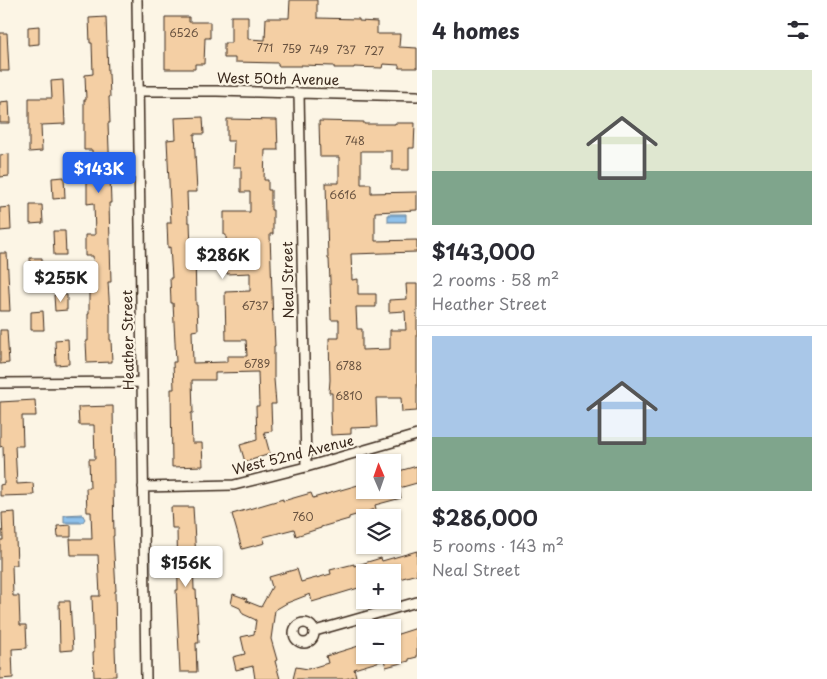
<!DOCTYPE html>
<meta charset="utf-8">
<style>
:root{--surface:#fff;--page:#f7f7f7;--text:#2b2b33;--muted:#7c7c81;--line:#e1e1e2;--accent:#2563eb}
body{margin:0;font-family:"Playpen Sans",sans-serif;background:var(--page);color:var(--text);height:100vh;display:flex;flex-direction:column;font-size:19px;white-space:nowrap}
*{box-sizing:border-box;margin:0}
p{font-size:16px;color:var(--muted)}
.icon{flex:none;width:28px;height:28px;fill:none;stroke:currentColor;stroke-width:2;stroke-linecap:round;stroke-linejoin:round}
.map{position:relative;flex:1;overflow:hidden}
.panel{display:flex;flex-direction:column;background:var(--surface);width:410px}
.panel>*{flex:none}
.needle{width:32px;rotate:358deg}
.tools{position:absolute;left:356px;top:454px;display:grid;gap:10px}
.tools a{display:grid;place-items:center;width:45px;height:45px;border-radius:0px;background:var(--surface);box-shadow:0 1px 4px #0004;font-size:25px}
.price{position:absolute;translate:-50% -42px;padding:0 11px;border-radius:5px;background:#fff;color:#222;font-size:16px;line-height:32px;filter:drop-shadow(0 1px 2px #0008)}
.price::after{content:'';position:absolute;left:50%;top:30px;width:15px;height:11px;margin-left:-8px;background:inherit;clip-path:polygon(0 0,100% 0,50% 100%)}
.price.current{background:var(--accent);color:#fff}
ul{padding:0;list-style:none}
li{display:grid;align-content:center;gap:10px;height:265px;padding:0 15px}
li+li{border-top:1px solid var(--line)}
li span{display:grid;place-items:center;height:155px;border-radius:0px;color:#555}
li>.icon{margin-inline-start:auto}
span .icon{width:90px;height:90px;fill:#fffc;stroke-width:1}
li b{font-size:21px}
h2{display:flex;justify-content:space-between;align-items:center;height:60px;padding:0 15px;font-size:21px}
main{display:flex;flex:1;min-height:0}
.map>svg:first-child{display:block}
.water{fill:url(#water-rules);stroke:#6d859a}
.building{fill:#f4cfa4;stroke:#3b2a1e}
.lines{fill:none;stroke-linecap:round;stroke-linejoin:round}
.minor-casing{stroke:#3b2a1e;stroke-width:12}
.minor{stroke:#fcf5e5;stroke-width:9}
.labels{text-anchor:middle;stroke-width:4.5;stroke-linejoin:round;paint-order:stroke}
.number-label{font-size:11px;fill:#695340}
.street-label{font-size:14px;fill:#3b2a1e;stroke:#fcf5e5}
</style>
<main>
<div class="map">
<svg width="417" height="679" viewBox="0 0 417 679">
<defs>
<pattern id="water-rules" width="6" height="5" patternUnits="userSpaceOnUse" patternTransform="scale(1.25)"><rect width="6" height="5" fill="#8fc2ec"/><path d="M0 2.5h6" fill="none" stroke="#769ebf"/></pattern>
</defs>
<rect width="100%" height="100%" fill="#fcf5e5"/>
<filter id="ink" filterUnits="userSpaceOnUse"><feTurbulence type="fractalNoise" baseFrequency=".02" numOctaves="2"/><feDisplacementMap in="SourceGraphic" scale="10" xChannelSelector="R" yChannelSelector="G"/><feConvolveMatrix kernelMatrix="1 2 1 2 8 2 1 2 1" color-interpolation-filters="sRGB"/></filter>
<g filter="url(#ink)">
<path class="water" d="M388 214H406V222H388Z
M82 514 85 519 82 523H64V515Z"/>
<path class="building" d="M290 0H317V18L359 19V21L377 22V34H400L399 47 417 48V68H399V65L383 64 382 68 354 67V68H334V66L301 65V66H278V63L235 62V58H224V43H231V16H248V39L265 40 266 18H289Z
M106 17 108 74H109L110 97H109L110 123H108L111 203H109L111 282H108L110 314V340H111L112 362 87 363 86 341H88V314H89V287H95L93 256H85V235H95L94 203 87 204V181H93L92 150H84V100H86L85 75 93 74 92 43H90L89 18Z
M165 17H189V22H210V38H205L204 64H195V69H165Z
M39 26V44L28 45V27Z
M0 33H7L9 71H0Z
M63 80 65 124 41 125 42 151 29 152V98H52L51 81Z
M9 101 10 123H0V102Z
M203 117 204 134H194L197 192H187L188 222H190L191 249H195L196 305H197L198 330 192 331 193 363 227 362V356H247L246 340H226L225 292 250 291V273L227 274 226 235H224V212H250V192H241V167H233L234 141H227V119L277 120 278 150H265L264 180H268V190H271V210H273V234H270L273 323H274L275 346H274V379L276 404H271L272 431 264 432 270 454 245 462 240 445 257 440 256 406H259L258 372 215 373V380H192L193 413H191L192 443H202L203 466 172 467 171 389H174L173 362H176L173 303H171L170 278H172L170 247 168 248 167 223H171L167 140 176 139 175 118Z
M319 121 364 122V124H395V123H415L414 148H409V170H392V151H361V184H371V193L417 192V210L375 212V241L417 240V252L351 254 352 280 358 279V294H376V307H356L357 329H362V350L390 349V330H406L405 311 389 312V300L407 299 406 284H417V411L402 412 401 398H376L377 427 351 428V434L331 435 330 411H332V393H329L330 380 329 338H339V320H331L330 281 329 259H328L326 183H339V157H320Z
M9 154V176L0 177V155Z
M64 177 65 198 53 199 52 178Z
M30 205H42L43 223 30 224Z
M10 207 11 230 0 231V208Z
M53 231H65L66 255H54Z
M0 253H7L10 311H0Z
M30 258H42V282H31Z
M54 295H67V310L55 311Z
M43 311 44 330H31V312Z
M0 330H7L9 363 0 364Z
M68 339 69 364 56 365 55 340Z
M35 400 36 416H22L23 446H15L17 484 33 483 34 495 0 496V485L4 484 3 446 0 447V402Z
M113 406 114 484H113L114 536H113L116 591H115L116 647H115L116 676 94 677 93 652H94L92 596H100L98 555H71L70 539H92L91 512H87L86 488H90L89 459H95L94 425H79L78 407Z
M417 466V483L392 490V479L401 476 399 471Z
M365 483V490H399L401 498 375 505 376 509 349 517V519L321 527V528L296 536 294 529 263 537 265 543 242 549 232 514 283 499V501L311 493 313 498Z
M171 507H193L196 558H193L194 590H196L199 643H196L197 672H180L176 590H178L177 528H172Z
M15 512 17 565H12L13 596H19L20 625H26L27 648 12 649 13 678 0 679V540H3L2 513Z
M71 525V537H58L57 526Z
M417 551V574L392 581V572H365V586L312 602 310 594 287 603 275 610 271 639 277 660 275 661 280 679H255L253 666 236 670 233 657 245 654 241 637 254 634 256 620 243 614 240 608 231 604 233 594 247 599 246 601 261 607 272 587 269 577 297 569 301 582 331 574 330 570 354 564V566L381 558 382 561Z
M59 601H70L73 650 60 651Z
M417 628V657L409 659V661L386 667 384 660 354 669 356 676 345 679H293L296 667 308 669 328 663 326 656 365 644V655H392V636Z"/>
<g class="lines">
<defs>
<path id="minor" d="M137 0 146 679
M139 91H217L417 96
M299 93 306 467
M0 383 142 382
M143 487 234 485 306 467 417 435
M294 633a10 10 0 1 1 20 0a10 10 0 1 1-20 0Z
M315 631 417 602"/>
</defs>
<use href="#minor" class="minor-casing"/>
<use href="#minor" class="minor"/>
</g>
</g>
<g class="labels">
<g class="number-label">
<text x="184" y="37">6526</text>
<text x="265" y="52">771</text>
<text x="292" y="53">759</text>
<text x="319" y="54">749</text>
<text x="346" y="54">737</text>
<text x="374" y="55">727</text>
<text x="355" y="145">748</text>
<text x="343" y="199">6616</text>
<text x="255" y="310">6737</text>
<text x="257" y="368">6789</text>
<text x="349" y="370">6788</text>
<text x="349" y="400">6810</text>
<text x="303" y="521">760</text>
</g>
<g class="street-label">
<text transform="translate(278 79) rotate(1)" y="5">West 50th Avenue</text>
<text transform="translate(288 280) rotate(-91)" y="5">Neal Street</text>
<text transform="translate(128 340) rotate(-91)" y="5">Heather Street</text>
<text transform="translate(293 455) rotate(-14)" y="5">West 52nd Avenue</text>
</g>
</g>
</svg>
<div class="tools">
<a><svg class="needle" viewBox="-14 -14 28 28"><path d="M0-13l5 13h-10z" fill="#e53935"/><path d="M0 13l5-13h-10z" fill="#7c7c81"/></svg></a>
<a><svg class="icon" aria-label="layers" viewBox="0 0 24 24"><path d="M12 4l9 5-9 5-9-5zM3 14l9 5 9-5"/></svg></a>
<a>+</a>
<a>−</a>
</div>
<b class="price current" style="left:99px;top:194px">$143K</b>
<b class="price" style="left:223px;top:280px">$286K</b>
<b class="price" style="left:61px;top:303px">$255K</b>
<b class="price" style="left:186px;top:588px">$156K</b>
</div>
<section class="panel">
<h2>4 homes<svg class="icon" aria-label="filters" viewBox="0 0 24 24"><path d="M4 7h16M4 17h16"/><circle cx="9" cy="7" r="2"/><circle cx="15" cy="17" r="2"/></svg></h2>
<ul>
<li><span style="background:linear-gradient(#dfe7d0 65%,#7fa58c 0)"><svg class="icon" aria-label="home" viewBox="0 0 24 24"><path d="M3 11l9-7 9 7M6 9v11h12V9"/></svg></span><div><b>$143,000</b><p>2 rooms · 58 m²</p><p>Heather Street</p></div></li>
<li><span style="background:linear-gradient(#a9c7e8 65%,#7fa58c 0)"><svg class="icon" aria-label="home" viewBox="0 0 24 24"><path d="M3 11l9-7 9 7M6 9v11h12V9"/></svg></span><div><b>$286,000</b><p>5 rooms · 143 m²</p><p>Neal Street</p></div></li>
</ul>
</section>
</main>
